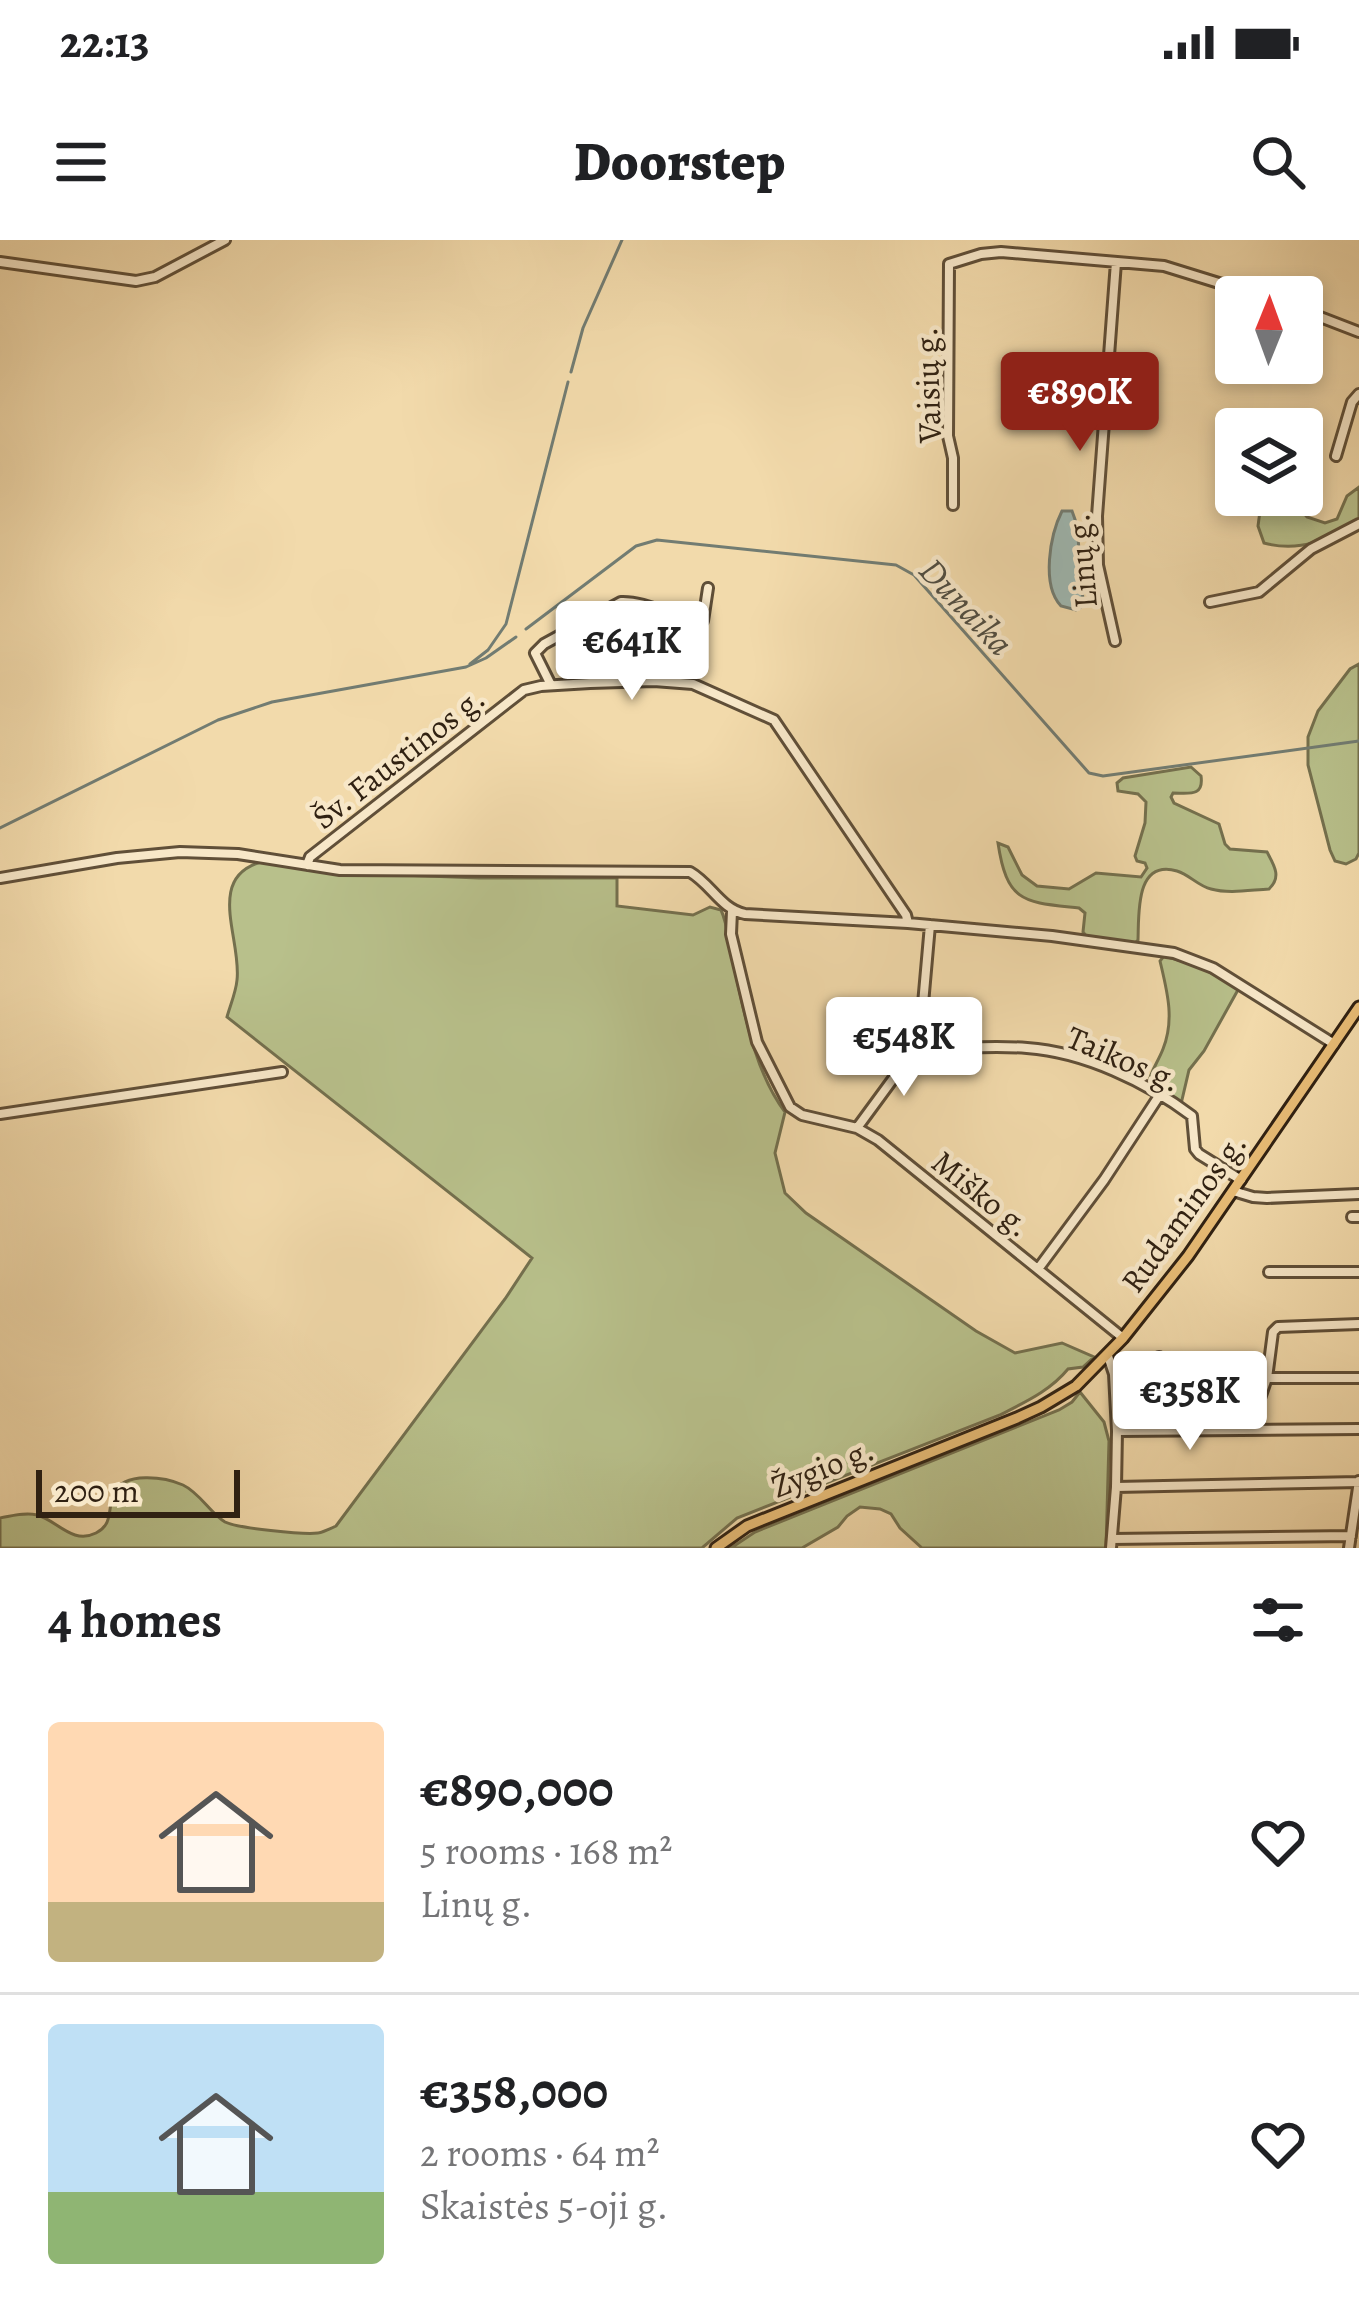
<!DOCTYPE html>
<meta charset="utf-8">
<style>
:root{--surface:#fff;--page:#f2f2f2;--text:#202124;--muted:#757577;--line:#e0e0e0;--accent:#8f2418}
body{margin:0;font-family:Alegreya,serif;background:var(--page);color:var(--text);height:100vh;display:flex;flex-direction:column;font-size:45px;white-space:nowrap}
*{box-sizing:border-box;margin:0}
p{font-size:39px;color:var(--muted)}
.icon{flex:none;width:66px;height:66px;fill:none;stroke:currentColor;stroke-width:2;stroke-linecap:round;stroke-linejoin:round}
.map{position:relative;height:1308px;overflow:hidden}
.drawer{display:flex;flex-direction:column;background:var(--surface);flex:1}
.drawer>*{flex:none}
.needle{width:78px;rotate:1deg}
.controls{position:absolute;left:1215px;top:36px;display:grid;gap:24px}
.controls a{display:grid;place-items:center;width:108px;height:108px;border-radius:12px;background:var(--surface);box-shadow:0 6px 18px #0003;font-size:60px}
.scale{position:absolute;left:36px;bottom:30px;width:204px;box-sizing:border-box;padding-left:12px;border:6px solid #302112;border-top:0;font-size:33px;line-height:42px;white-space:nowrap;color:#302112;-webkit-text-stroke:9px #f7e7c8;paint-order:stroke}
.price{position:absolute;translate:-50% -102px;padding:0 27px;border-radius:12px;background:#fff;color:#222;font-size:39px;line-height:78px;filter:drop-shadow(0 3px 6px #0008)}
.price::after{content:'';position:absolute;left:50%;top:72px;width:36px;height:27px;margin-left:-18px;background:inherit;clip-path:polygon(0 0,100% 0,50% 100%)}
.price.on{background:var(--accent);color:#fff}
ul{padding:0;list-style:none}
li{display:flex;align-items:center;gap:36px;height:300px;padding:0 48px}
li+li{border-top:3px solid var(--line)}
li span{display:grid;place-items:center;flex:none;width:336px;height:240px;border-radius:12px;color:#555}
li>.icon{margin-inline-start:auto}
span .icon{width:144px;height:144px;fill:#fffc;stroke-width:1}
li b{font-size:51px}
h2{display:flex;justify-content:space-between;align-items:center;height:144px;padding:0 48px;font-size:51px}
.status{display:flex;justify-content:space-between;align-items:center;height:84px;padding:0 60px;background:var(--surface);direction:ltr}
.status svg{height:33px;fill:currentColor}
header{display:flex;justify-content:space-between;align-items:center;height:156px;padding:0 48px;background:var(--surface);font-size:54px;font-weight:800}
.map>svg:first-child{display:block}
.green{fill:#b8c08b;stroke:#74704e;stroke-width:3}
.water{fill:#9eb8b2;stroke:#727c72;stroke-width:3}
.lines{fill:none;stroke-linecap:round;stroke-linejoin:round}
.stream{stroke:#727c72;stroke-width:3}
.minor-casing{stroke:#604f38;stroke-width:14}
.major-casing{stroke:#302112;stroke-width:15}
.minor{stroke:#f7e7c8;stroke-width:8}
.major{stroke:#e9bd76;stroke-width:9}
.labels{text-anchor:middle;stroke-width:9;stroke-linejoin:round;paint-order:stroke}
.street-label{font-size:33px;fill:#302112;stroke:#f7e7c8}
.water-label{font-size:36px;font-style:italic;fill:#514e42;stroke:#f7e7c8}
</style>
<div class="status"><b>22:13</b><svg viewBox="0 0 49 12"><path d="M0 12V9h3v3zM5 12V6h3v6zM10 12V3h3v9zM15 12V0h3v12zM26 1h20v11H26zM47 4h2v5h-2z"/></svg></div>
<header><svg class="icon" aria-label="menu" viewBox="0 0 24 24"><path d="M4 6h16M4 12h16M4 18h16"/></svg>Doorstep<svg class="icon" aria-label="search" viewBox="0 0 24 24"><circle cx="10" cy="10" r="6"/><path d="M15 15l6 6"/></svg></header>
<div class="map">
<svg width="1359" height="1308" viewBox="0 0 1359 1308">
<rect width="100%" height="100%" fill="#f2daab"/>
<filter id="stains"><feTurbulence type="fractalNoise" baseFrequency=".00167" numOctaves="4"/><feColorMatrix values="0 0 0 0 .2 0 0 0 0 .09 0 0 0 0 .02 0 0 0 .5 -.17"/></filter>
<radialGradient id="worn" r=".72"><stop offset=".6" stop-color="#630" stop-opacity="0"/><stop offset="1" stop-color="#630" stop-opacity=".3"/></radialGradient>
<path class="green" d="M1359 247V280C1329 299 1301 313 1264 303L1258 286 1262 256 1291 258 1307 277 1325 283 1337 279 1347 256Z
M1359 424V613L1356 619 1346 624 1335 621 1330 610 1308 525V497L1318 471 1350 429Z
M1191 527 1201 536C1204 557 1189 553 1173 553L1171 557 1174 563 1219 584 1225 604 1230 609 1267 612C1274 625 1282 637 1269 649 1250 650 1229 654 1211 649 1198 646 1190 635 1177 631 1135 619 1139 674 1138 700L1134 704 1087 697 1083 692 1085 673 1079 668C1025 662 1007 664 998 603L1008 607 1022 635 1037 646 1069 649 1096 633 1141 637 1147 628 1145 623 1137 621 1135 616 1145 583 1146 562 1138 554 1118 551 1117 543 1123 538Z
M261 622H285L323 632 479 638H617V666L693 675 710 667 721 670C728 685 728 701 732 717 743 766 754 832 785 872L775 913 785 953 806 973 976 1091 1015 1113 1062 1103 1094 1117 1083 1127 1068 1129C1050 1151 1025 1162 1000 1175L737 1278 702 1308H0V1278C12 1276 25 1272 37 1275 57 1280 72 1305 96 1293 114 1284 107 1268 114 1253 124 1231 165 1237 183 1245 200 1253 210 1273 225 1282 237 1288 304 1295 318 1293 321 1293 334 1287 336 1286L505 1059 532 1018 227 777C230 766 236 752 237 740 242 700 205 638 261 622Z
M1164 716 1196 725 1239 748 1204 811 1189 830 1181 864 1148 845C1150 832 1158 822 1163 809 1175 779 1167 751 1160 721Z
M1080 1152 1104 1182 1109 1201 1106 1308H922L900 1288 891 1274 880 1269 860 1267 847 1276 838 1287 802 1308H731L755 1292 1059 1170 1072 1162Z"/>
<path class="water" d="M1062 271H1072L1077 285 1083 360 1080 368 1076 370 1061 366C1041 345 1050 295 1062 271Z"/>
<g class="lines">
<path class="stream" d="M571 132 583 88 622 0
M526 389 636 306 657 300 896 325 914 335 1089 533 1103 536 1359 501
M470 424 488 410 506 384 568 142
M0 588 218 480 272 462 466 427 486 418 516 397"/>
<defs>
<path id="minor" d="M0 22 136 41 155 37 225 0
M1302 70 1359 92
M1336 216 1352 162 1359 154
M953 265V218L948 196 949 24 981 14 1001 12 1164 26 1264 57
M1210 362 1259 352 1311 309 1359 284
M1115 401 1098 325 1097 276 1116 22
M551 445 535 413 544 404 621 362C649 361 675 380 703 381L708 348
M307 625 310 617 524 450 541 446 590 443 654 441 693 444 774 480 906 675 908 683
M0 638 117 618 180 612 238 614 340 630 690 632C711 644 721 669 745 674L908 683 1052 696 1174 713 1213 728 1334 804
M732 671 731 694 757 802 790 867 802 875 857 888 878 900 1123 1098
M930 685 920 798 923 805C958 810 993 805 1027 808 1084 812 1147 842 1192 876L1195 909 1199 914 1241 940
M0 874 282 832
M857 888 901 828 923 805
M1233 951 1253 957 1267 958 1359 954
M1352 977H1359
M1038 1029 1104 940 1159 856
M1269 1032H1359
M1108 1116 1114 1134 1117 1191 1359 1189
M1114 1134 1159 1117
M1267 1138 1273 1092 1278 1087 1359 1084
M1249 1190 1267 1138H1359
M1116 1247 1359 1242
M1112 1299 1351 1296
M1111 1308 1116 1247 1117 1191
M1349 1308 1359 1241"/>
<path id="major" d="M716 1308 747 1286 1017 1178 1041 1167 1076 1146 1123 1098 1188 1016 1359 767"/>
</defs>
<use href="#minor" class="minor-casing"/>
<use href="#major" class="major-casing"/>
<use href="#minor" class="minor"/>
<use href="#major" class="major"/>
</g>
<g class="labels">
<g class="street-label">
<text transform="translate(927 145) rotate(-92)" y="12">Vaisių g.</text>
<text transform="translate(1081 321) rotate(-95)" y="12">Linų g.</text>
<text transform="translate(398 517) rotate(-38)" y="12">Šv. Faustinos g.</text>
<text transform="translate(1124 818) rotate(23)" y="12">Taikos g.</text>
<text transform="translate(982 953) rotate(39)" y="12">Miško g.</text>
<text transform="translate(1183 972) rotate(-54)" y="12">Rudaminos g.</text>
<text transform="translate(822 1227) rotate(-22)" y="12">Žygio g.</text>
</g>
<g class="water-label">
<text transform="translate(967 366) rotate(47)" y="13">Dunaika</text>
</g>
</g>
<rect width="100%" height="100%" filter="url(#stains)"/>
<rect width="100%" height="100%" fill="url(#worn)"/>
</svg>
<div class="controls">
<a><svg class="needle" viewBox="-14 -14 28 28"><path d="M0-13l5 13h-10z" fill="#e53935"/><path d="M0 13l5-13h-10z" fill="#757577"/></svg></a>
<a><svg class="icon" aria-label="layers" viewBox="0 0 24 24"><path d="M12 4l9 5-9 5-9-5zM3 14l9 5 9-5"/></svg></a>
</div>
<div class="scale">200 m</div>
<b class="price on" style="left:1080px;top:214px">€890K</b>
<b class="price" style="left:632px;top:463px">€641K</b>
<b class="price" style="left:904px;top:859px">€548K</b>
<b class="price" style="left:1190px;top:1213px">€358K</b>
</div>
<section class="drawer">
<h2>4 homes<svg class="icon" aria-label="filters" viewBox="0 0 24 24"><path d="M4 7h16M4 17h16"/><circle cx="9" cy="7" r="2"/><circle cx="15" cy="17" r="2"/></svg></h2>
<ul>
<li><span style="background:linear-gradient(#ffd9b3 75%,#c2b280 0)"><svg class="icon" aria-label="home" viewBox="0 0 24 24"><path d="M3 11l9-7 9 7M6 9v11h12V9"/></svg></span><div><b>€890,000</b><p>5 rooms · 168 m²</p><p>Linų g.</p></div><svg class="icon" aria-label="heart" viewBox="0 0 24 24"><path d="M12 20l-8-8c-3-5 5-10 8-4 3-6 11-1 8 4z"/></svg></li>
<li><span style="background:linear-gradient(#bfe0f5 70%,#8fb573 0)"><svg class="icon" aria-label="home" viewBox="0 0 24 24"><path d="M3 11l9-7 9 7M6 9v11h12V9"/></svg></span><div><b>€358,000</b><p>2 rooms · 64 m²</p><p>Skaistės 5-oji g.</p></div><svg class="icon" aria-label="heart" viewBox="0 0 24 24"><path d="M12 20l-8-8c-3-5 5-10 8-4 3-6 11-1 8 4z"/></svg></li>
</ul>
</section>
